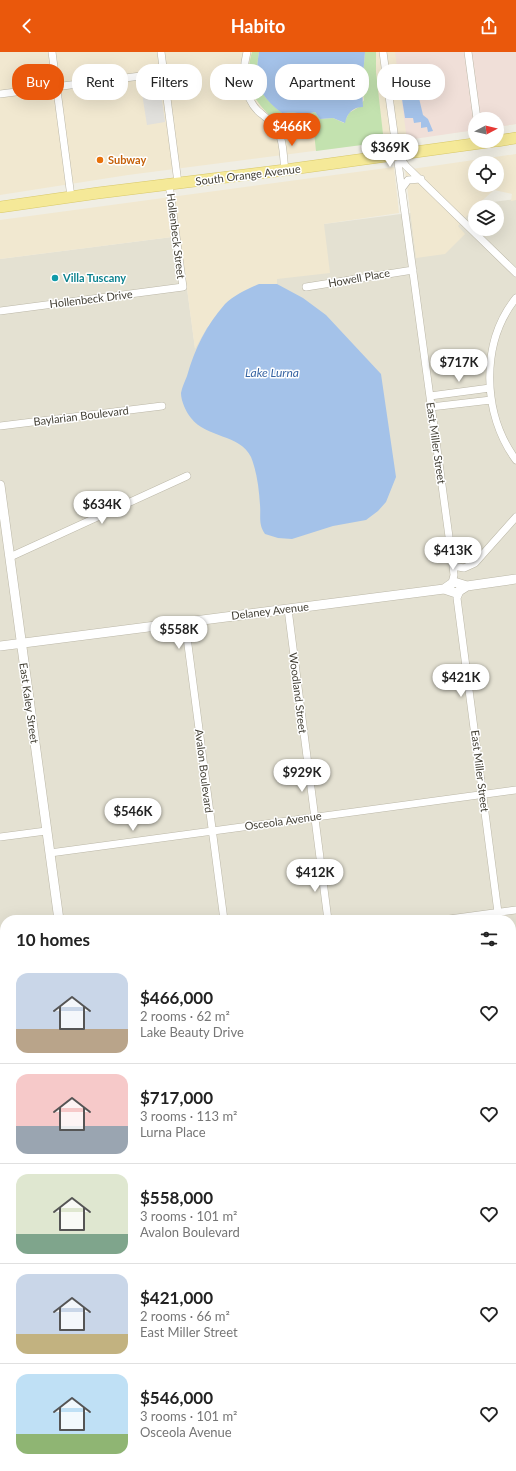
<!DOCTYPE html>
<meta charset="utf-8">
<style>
:root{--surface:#fff;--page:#f6f6f6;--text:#222;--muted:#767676;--line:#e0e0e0;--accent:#ea580c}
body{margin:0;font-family:Lato,sans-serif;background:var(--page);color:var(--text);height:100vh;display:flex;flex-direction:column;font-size:15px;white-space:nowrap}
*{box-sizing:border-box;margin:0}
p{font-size:13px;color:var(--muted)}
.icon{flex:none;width:22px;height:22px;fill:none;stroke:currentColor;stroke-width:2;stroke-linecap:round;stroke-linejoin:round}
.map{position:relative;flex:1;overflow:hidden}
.drawer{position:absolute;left:0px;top:863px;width:516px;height:556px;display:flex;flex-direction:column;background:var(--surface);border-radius:16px 16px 0 0;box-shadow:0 4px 16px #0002}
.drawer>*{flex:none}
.top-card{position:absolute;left:12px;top:12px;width:492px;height:36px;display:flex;gap:8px}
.needle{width:26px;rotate:83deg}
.buttons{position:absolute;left:468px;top:60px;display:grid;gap:8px}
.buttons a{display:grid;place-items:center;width:36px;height:36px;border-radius:50%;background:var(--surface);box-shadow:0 4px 16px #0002;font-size:20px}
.price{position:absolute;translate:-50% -34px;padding:0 9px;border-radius:14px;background:#fff;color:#222;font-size:13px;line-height:26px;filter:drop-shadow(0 1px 2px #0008)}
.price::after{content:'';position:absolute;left:50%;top:24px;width:12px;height:9px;margin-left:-6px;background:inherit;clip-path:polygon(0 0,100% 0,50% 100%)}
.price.on{background:var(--accent);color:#fff}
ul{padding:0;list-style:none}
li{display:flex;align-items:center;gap:12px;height:100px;padding:0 16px}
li+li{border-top:1px solid var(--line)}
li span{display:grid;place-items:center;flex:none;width:112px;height:80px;border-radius:12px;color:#555}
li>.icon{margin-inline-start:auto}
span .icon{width:48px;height:48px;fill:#fffc;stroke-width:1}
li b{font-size:17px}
h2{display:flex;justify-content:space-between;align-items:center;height:48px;padding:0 16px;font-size:17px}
.pill{padding:0 14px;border-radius:16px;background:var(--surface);box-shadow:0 4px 16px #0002;font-size:14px;line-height:36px}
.pill.on{background:var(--accent);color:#fff}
header{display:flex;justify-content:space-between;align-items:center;height:52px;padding:0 16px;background:var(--accent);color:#fff;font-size:18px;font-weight:700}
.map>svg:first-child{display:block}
.residential{fill:#e4e1d2;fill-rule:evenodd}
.commercial{fill:#f1e8d0;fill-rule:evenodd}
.education{fill:#e8e5cf}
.medical{fill:#f0dfd8}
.green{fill:#c3e2af}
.parking{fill:#e1e0dc}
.water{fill:#a4c2e9}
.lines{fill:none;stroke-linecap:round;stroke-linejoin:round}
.minor-casing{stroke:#bbb7a7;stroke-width:8}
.tertiary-casing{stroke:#bbb7a7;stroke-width:10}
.primary-casing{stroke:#d8c86a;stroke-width:12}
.minor{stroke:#fff;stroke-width:7}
.tertiary{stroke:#fff;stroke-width:9}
.primary{stroke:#f5e998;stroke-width:11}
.food-dot{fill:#e8710a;stroke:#fff;stroke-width:1.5}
.culture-dot{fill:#0f9aa8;stroke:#fff;stroke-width:1.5}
.labels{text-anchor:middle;stroke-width:3;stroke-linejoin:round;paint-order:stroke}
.food-label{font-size:11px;font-weight:bold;fill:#c56008;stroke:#fff;text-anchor:start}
.street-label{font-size:11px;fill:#423f34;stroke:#fff}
.culture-label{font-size:11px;font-weight:bold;fill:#0d838f;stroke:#fff;text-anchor:start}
.water-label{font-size:12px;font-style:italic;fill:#3865a3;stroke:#fff}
</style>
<header><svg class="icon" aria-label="back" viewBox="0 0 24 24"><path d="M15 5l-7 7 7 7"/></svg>Habito<svg class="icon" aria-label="share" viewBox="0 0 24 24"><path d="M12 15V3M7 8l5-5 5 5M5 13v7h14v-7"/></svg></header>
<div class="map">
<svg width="516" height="1419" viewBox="0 0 516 1419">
<rect width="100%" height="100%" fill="#f0eee4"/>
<path class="residential" d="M516 147V1419H364L363 1415 330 1419H143V1414H511V868H5V1046H0V207L180 184 195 296 207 275 260 232 277 231V227L324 172ZM475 155H497V177H475Z"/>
<path class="commercial" d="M0 0H516V72L497 75V67H475V78L128 123 0 143Z
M516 102V148L511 149 512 142 494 138 475 155 458 174 465 182 445 202 416 206 405 118ZM475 111H497V133H475Z
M394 115 399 161 324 172 330 221 277 227V232H260L207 275 195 297 180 184 0 207V168Z"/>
<path class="education" d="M0 1058H5V1414H118V1419H0Z"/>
<path class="medical" d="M395 0H516V72L497 75V67H475V78L407 88Z"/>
<path class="green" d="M252 0H259C254 30 258 42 282 61 294 59 303 63 315 60L320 67 333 66 344 71 349 61 359 55 364 48 362 35 365 0H376V20L383 82 377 91 316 99 313 71 282 75C257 52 241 37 252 0Z"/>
<path class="parking" d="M160 33 165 70 147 73 141 35Z"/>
<path class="water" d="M259 0H365L362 35 363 55C353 55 347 61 345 71L333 66 320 67 315 60C303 63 294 59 282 61 258 42 254 31 259 0Z
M412 40 419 46 423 63 428 67 433 79 428 80 427 75 421 76V70L414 71 413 66H405L402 47Z
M259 232H277L303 246 326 263 381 322 396 425 386 450 378 459 366 468 333 474 292 487 278 486 265 482C258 472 261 464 260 453 259 437 257 420 251 405 240 382 206 386 191 366 186 360 181 349 181 341 182 335 185 329 187 324 195 296 206 274 225 252 234 243 248 237 259 232Z
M516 1134V1199L511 1198V1135Z"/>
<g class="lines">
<defs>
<path id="minor" d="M52 0 71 145
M161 0 178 131
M247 0C242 19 243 44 258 59 265 65 273 70 278 79 284 90 283 105 285 118
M383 0 453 514 454 523 452 531
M468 0 477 67
M0 42 164 21
M398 103 406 114 516 221
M402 136 408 128 421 127
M306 235 413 218
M516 246C480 291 482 362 516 408
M0 259 183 235 169 132
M430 344 490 336
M431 355 491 348
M0 374 162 354
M10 505 187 424
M453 514 464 516 475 511 516 465
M460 539 457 546 499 868
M288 557 328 868
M185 570 224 868
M0 785 46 779
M50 801 516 738
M442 868 516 858
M0 995 5 994
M0 1046H5
M511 1267 516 1268
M511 1407 516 1406
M239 1414 240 1419
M354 1414V1419
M480 1414 485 1419
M412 1419 452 1414"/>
<path id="tertiary" d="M0 433 59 868
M444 537 456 541 467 534
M0 594 444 537 454 530 467 534 516 527
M511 967H516
M132 1414 133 1419"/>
<path id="primary" d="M497 89 516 86
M0 155 98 141 285 118 495 89"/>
</defs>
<use href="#minor" class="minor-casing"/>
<use href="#tertiary" class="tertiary-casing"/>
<use href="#primary" class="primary-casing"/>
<use href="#minor" class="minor"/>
<use href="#tertiary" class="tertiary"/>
<use href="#primary" class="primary"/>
</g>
<circle class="food-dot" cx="100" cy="108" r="4"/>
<circle class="culture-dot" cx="55" cy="226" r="4"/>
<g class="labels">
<g class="food-label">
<text x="108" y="112">Subway</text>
</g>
<g class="street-label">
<text transform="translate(248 123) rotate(-7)" y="4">South Orange Avenue</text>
<text transform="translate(176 184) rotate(83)" y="4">Hollenbeck Street</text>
<text transform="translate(359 226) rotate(-10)" y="4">Howell Place</text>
<text transform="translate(91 247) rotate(-7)" y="4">Hollenbeck Drive</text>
<text transform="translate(81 364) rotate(-7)" y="4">Baylarian Boulevard</text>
<text transform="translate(436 391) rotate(82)" y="4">East Miller Street</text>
<text transform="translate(270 559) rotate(-7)" y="4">Delaney Avenue</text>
<text transform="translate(298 641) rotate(83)" y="4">Woodland Street</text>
<text transform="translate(29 651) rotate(82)" y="4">East Kaley Street</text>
<text transform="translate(204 719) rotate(83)" y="4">Avalon Boulevard</text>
<text transform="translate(480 719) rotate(83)" y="4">East Miller Street</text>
<text transform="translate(283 769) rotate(-8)" y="4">Osceola Avenue</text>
</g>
<g class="culture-label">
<text x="63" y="230">Villa Tuscany</text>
</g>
<g class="water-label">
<text x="272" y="325">Lake Lurna</text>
</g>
</g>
</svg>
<div class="buttons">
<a><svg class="needle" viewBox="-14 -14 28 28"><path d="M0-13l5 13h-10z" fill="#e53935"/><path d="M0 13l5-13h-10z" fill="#767676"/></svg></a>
<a><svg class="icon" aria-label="locate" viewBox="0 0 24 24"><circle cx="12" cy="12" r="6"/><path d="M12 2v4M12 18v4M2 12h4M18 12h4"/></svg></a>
<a><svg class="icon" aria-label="layers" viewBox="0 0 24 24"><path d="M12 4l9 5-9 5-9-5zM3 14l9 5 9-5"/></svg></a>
</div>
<b class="price on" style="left:292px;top:95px">$466K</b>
<b class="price" style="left:390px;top:116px">$369K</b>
<b class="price" style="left:459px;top:331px">$717K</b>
<b class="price" style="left:102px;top:473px">$634K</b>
<b class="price" style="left:453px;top:519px">$413K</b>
<b class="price" style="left:179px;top:598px">$558K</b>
<b class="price" style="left:461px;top:646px">$421K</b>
<b class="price" style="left:302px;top:741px">$929K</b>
<b class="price" style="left:133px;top:780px">$546K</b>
<b class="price" style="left:315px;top:841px">$412K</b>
<div class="top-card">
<a class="pill on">Buy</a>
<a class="pill">Rent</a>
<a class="pill">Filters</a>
<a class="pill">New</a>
<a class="pill">Apartment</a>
<a class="pill">House</a>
</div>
<section class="drawer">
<h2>10 homes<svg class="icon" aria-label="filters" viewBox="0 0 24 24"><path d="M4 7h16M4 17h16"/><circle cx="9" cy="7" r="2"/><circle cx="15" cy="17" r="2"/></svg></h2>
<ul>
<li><span style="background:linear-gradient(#c9d6e8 70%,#b9a48a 0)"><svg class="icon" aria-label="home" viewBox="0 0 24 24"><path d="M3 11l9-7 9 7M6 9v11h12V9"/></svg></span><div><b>$466,000</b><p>2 rooms · 62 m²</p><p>Lake Beauty Drive</p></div><svg class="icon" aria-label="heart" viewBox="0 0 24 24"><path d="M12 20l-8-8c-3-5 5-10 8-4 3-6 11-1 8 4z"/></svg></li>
<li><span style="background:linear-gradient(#f6c9c9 65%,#9aa5b1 0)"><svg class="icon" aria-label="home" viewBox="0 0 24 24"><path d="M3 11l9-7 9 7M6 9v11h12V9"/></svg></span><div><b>$717,000</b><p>3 rooms · 113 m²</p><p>Lurna Place</p></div><svg class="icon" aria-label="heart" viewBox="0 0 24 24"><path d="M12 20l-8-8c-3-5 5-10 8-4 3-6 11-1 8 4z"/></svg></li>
<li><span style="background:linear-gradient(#dfe7d0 75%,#7fa58c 0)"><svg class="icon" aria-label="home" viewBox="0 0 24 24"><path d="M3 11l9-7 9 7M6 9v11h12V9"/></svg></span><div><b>$558,000</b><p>3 rooms · 101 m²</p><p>Avalon Boulevard</p></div><svg class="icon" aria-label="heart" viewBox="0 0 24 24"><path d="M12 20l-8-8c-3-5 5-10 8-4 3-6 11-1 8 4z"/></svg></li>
<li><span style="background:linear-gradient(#c9d6e8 75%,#c2b280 0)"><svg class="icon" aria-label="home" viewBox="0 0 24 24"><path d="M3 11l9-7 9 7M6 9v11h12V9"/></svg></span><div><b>$421,000</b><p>2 rooms · 66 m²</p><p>East Miller Street</p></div><svg class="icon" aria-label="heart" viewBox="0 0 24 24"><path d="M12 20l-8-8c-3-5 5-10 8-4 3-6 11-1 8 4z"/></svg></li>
<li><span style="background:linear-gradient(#bfe0f5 75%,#8fb573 0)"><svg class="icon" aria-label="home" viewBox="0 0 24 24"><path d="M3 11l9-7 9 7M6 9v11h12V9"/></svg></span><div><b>$546,000</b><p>3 rooms · 101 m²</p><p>Osceola Avenue</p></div><svg class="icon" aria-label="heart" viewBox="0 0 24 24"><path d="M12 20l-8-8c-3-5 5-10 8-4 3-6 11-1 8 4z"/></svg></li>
</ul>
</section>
</div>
